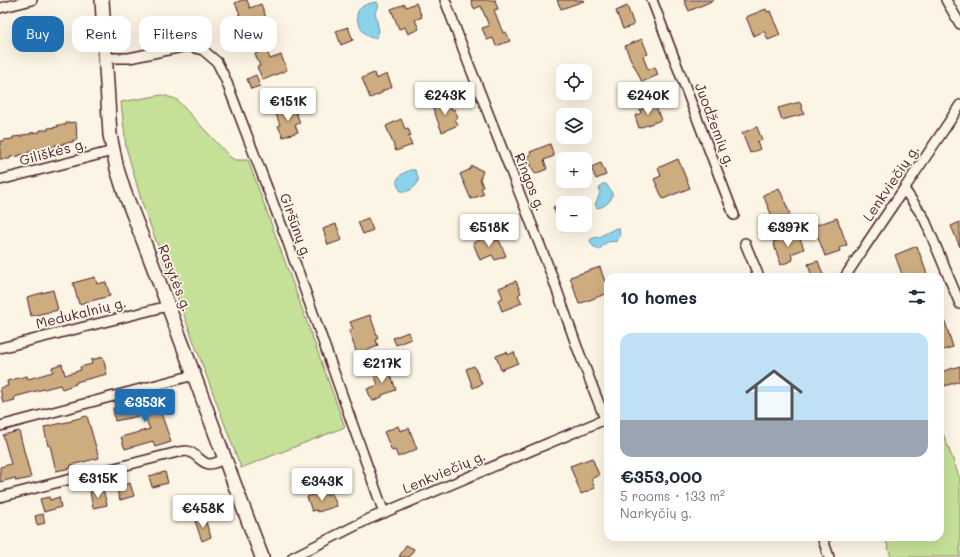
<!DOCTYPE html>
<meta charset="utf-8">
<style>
:root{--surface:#fff;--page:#f2f2f3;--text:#1f2937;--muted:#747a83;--line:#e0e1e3;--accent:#1f6fb2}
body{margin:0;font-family:Mali,sans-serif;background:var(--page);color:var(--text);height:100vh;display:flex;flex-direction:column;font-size:15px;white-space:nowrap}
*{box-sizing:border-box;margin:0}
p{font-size:13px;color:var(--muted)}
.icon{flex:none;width:22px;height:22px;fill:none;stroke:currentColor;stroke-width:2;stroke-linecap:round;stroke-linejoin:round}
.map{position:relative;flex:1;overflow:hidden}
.sheet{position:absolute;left:604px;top:273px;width:340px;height:268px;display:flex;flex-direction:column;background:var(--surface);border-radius:12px;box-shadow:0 4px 16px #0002}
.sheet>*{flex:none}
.top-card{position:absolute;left:12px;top:16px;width:380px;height:36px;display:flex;gap:8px}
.tools{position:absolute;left:556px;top:64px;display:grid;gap:8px}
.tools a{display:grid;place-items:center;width:36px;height:36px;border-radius:8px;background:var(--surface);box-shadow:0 4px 16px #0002;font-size:20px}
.price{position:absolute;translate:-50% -34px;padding:0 9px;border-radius:4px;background:#fff;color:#222;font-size:13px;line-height:26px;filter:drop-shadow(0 1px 2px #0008)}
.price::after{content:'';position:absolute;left:50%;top:24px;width:12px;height:9px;margin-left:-6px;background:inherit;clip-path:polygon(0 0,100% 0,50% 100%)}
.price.active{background:var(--accent);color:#fff}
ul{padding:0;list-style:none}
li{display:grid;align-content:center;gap:8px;height:212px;padding:0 16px}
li+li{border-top:1px solid var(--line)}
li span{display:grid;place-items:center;height:124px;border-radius:12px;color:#555}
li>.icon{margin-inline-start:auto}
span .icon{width:72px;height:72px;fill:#fffc;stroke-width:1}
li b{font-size:17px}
h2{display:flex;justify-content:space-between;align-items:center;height:48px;padding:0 16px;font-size:17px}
.tag{padding:0 14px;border-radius:12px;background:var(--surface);box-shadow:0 4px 16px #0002;font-size:14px;line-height:36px}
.tag.active{background:var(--accent);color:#fff}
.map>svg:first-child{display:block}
.green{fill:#c5e198;stroke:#888062}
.water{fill:#8bd3ec;stroke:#718b9f}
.building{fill:#cdad80;stroke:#4a1f2b}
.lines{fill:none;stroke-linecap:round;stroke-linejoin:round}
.street-casing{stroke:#4a1f2b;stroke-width:12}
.secondary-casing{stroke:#4a1f2b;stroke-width:16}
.street{stroke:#fcf5e5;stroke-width:9}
.secondary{stroke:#fcf5e5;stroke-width:13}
.labels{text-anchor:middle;stroke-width:3.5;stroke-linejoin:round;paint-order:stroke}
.street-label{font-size:14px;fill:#4a1f2b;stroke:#fcf5e5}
</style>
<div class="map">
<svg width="960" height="557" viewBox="0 0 960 557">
<rect width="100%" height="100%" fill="#fcf5e5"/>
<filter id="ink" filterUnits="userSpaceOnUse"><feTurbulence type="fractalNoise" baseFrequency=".025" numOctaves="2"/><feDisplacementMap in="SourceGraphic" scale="8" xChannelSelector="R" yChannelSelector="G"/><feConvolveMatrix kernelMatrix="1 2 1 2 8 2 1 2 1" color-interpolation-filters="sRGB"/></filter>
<g filter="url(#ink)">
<path class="green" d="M162 95 176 99 230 157 235 160H248L345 427 241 468 142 203 126 147 121 102Z
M940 425 960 479V557H891L885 537H940Z"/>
<path class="water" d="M376 2H377C380 7 378 8 375 12L379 31 377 37 372 38C364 36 352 18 359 10 362 5 370 3 376 2Z
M410 170H415C416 173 419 177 418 181 416 188 408 193 401 191 392 180 399 175 410 170Z
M602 184H606C608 187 611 190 612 193 614 200 603 208 597 208L595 205 600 193 599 189Z
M616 228H619L620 236 617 241C614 242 610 241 608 242 604 243 602 248 598 250 594 247 591 245 590 240L593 238 599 237Z"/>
<path class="building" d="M242 0H247L250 8 261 4 267 20 243 29 238 15 240 14 235 3Z
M471 0H496L495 1 498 9 494 10 503 33 506 32 510 41 496 46 493 38 487 40 482 28 489 26 481 6 474 9Z
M557 0H584V1L561 9Z
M684 0H714L689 11Z
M416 3 422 17 415 20 419 29 408 34 405 27 399 29 391 9 405 4 406 7Z
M627 6 634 25 623 29 616 11Z
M766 9 767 12 770 11 780 35 768 40 764 31 754 36 746 17Z
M236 24 240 34 229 39 225 28Z
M348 27 353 40 341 45 336 31Z
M642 39 648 54 643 56 648 70 655 67 658 75 642 82 634 65H633L625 46Z
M266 49 270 59 281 55 287 70 263 80 257 67 260 66 255 54Z
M374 73 376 79 387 74 392 87 382 91V93L370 98 362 78Z
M256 75 260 86 251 89 247 79Z
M448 100 452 110 454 109 458 117 455 119 458 125 442 132 432 106Z
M800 102 804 114 782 120 778 108Z
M655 104 661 120 639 128 635 116 641 113 640 110Z
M294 107 300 123 295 125 298 132 283 137 278 126 280 125 276 114Z
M401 119 405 129 408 128 411 136 408 137 412 145 396 151 386 126Z
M76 122 77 140H73V142L63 143 64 144 55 145V147L46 148V149L37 150V152H28V154L19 155V156L10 157V159H0V141H4V140L13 139V137L22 136V135L31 134 30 133 40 132V130H48V128L58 127 57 125H66V123Z
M757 127 762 140 757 142 760 149 750 153 742 133Z
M550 144 554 156 544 160 547 169 535 174 527 157 531 155 530 152Z
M678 159 690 188 663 199 654 179 661 176 658 168Z
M601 163 606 175 596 179 591 167Z
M472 166 483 171 480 179 483 187 481 188 484 194 471 199 460 174 469 170Z
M779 188 790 214 774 221 763 195Z
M563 203V231L553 207Z
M368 218 373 230 363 234 358 222Z
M837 218 847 245 839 248 840 251 825 256 814 226Z
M960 222V247L951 226Z
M336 224 342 240 328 245 323 229Z
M798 233 804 249 791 254 793 260 781 265 773 242Z
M492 235 495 241 499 240 506 256 495 260 492 255 480 260 473 243Z
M917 246 928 277H903L895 255Z
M818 261 824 277H812L808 264Z
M600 267 608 291V293L579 304 570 277Z
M95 277 97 284 106 282 110 296 79 304 73 283Z
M516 281 521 293 518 295 522 303 502 311 498 300 503 298 499 288Z
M53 290 58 310 31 316 27 297Z
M940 312H942L953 347 940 351Z
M370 315 378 338 376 340 378 346 357 354 349 331 353 329 350 322Z
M408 332 411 339 396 345 393 338Z
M507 352 508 355 514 352 518 363 501 370 496 356Z
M103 357 107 374 76 382V384L62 389 60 385 44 389 14 397 15 400 3 403 0 388 8 386 7 381 27 376 28 379 53 372 52 367 62 364 65 375 81 370 80 367 92 364 91 360Z
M388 366 396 390 382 395V397L372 401 367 389 378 385 373 371Z
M474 366 482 384 473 388 466 369Z
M960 366V381L945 386 941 372Z
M156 396 162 412 161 413 171 442 155 447 153 441 125 449 121 437 150 429 144 415 115 421 113 408 136 404Z
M87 416 99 458 71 465V468L56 471 50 445 48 446 44 427 72 421V420Z
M398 426 400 431 409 428 417 449 398 457 395 450 392 451 384 432Z
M19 431 31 478 16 481 15 478 0 482V467L11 464 3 435Z
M592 458 599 475 591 479 595 488 581 494 570 466Z
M165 472 168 483 152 487 149 476Z
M130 483 134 496 120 500 116 487Z
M103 489 107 505 93 508 90 492Z
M326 491 327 495 332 493 337 506 318 512 317 510 312 511 307 497Z
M49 497 50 500 59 497 61 507 44 512 40 499Z
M43 514 45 523 37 525 35 516Z
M204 517 211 537 202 541 195 521Z
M406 545 414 549 409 557H399Z"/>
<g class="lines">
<defs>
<path id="street" d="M445 0 468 62 552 276 577 347 605 419
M652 0 734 215
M946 0 960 24
M0 8 32 0
M105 58H129L187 46 203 50 217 62 225 78 286 237 384 513
M0 180 113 151
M904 189 924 218 960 304
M745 243 759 277
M845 277C882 219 923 163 960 105
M0 348 168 306
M0 426 194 375
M0 497 178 452C181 452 184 451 187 451 196 453 201 463 209 464 214 464 220 461 224 459
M822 537 829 557
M293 557 369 519 608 418"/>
<path id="secondary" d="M102 0 110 135 117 169 124 191C172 312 215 435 262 557"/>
</defs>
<use href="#street" class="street-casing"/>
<use href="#secondary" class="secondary-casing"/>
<use href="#street" class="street"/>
<use href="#secondary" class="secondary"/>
</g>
</g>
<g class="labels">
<g class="street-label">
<text transform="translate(715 125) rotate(69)" y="5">Juodžemių g.</text>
<text transform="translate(53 152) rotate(-15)" y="5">Giliškės g.</text>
<text transform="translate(530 182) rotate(68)" y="5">Ringos g.</text>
<text transform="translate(891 183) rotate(-56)" y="5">Lenkviečių g.</text>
<text transform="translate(296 226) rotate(70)" y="5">Giršūnų g.</text>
<text transform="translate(175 278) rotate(69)" y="5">Rasytės g.</text>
<text transform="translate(81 313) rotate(-14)" y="5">Medukalnių g.</text>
<text transform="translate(444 472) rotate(-23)" y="5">Lenkviečių g.</text>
</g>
</g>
</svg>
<div class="tools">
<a><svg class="icon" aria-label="locate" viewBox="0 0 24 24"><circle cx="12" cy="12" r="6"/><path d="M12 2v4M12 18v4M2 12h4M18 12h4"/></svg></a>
<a><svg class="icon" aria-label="layers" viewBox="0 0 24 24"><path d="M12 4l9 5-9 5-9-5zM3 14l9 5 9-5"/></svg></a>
<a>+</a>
<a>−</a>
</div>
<b class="price" style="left:445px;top:116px">€243K</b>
<b class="price" style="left:648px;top:116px">€240K</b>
<b class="price" style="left:288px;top:122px">€151K</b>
<b class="price" style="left:489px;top:248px">€518K</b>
<b class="price" style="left:788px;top:248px">€397K</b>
<b class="price" style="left:382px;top:384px">€217K</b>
<b class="price active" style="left:145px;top:423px">€353K</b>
<b class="price" style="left:98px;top:499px">€315K</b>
<b class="price" style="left:322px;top:502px">€343K</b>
<b class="price" style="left:203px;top:529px">€458K</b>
<div class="top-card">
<a class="tag active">Buy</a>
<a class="tag">Rent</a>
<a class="tag">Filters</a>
<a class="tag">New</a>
</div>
<section class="sheet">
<h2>10 homes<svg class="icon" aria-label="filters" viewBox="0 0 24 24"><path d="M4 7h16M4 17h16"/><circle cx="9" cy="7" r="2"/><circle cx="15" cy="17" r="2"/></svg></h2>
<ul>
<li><span style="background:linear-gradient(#bfe0f5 70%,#9aa5b1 0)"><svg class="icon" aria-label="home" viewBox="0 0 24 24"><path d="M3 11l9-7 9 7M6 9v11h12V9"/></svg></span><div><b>€353,000</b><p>5 rooms · 133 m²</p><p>Narkyčių g.</p></div></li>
</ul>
</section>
</div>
